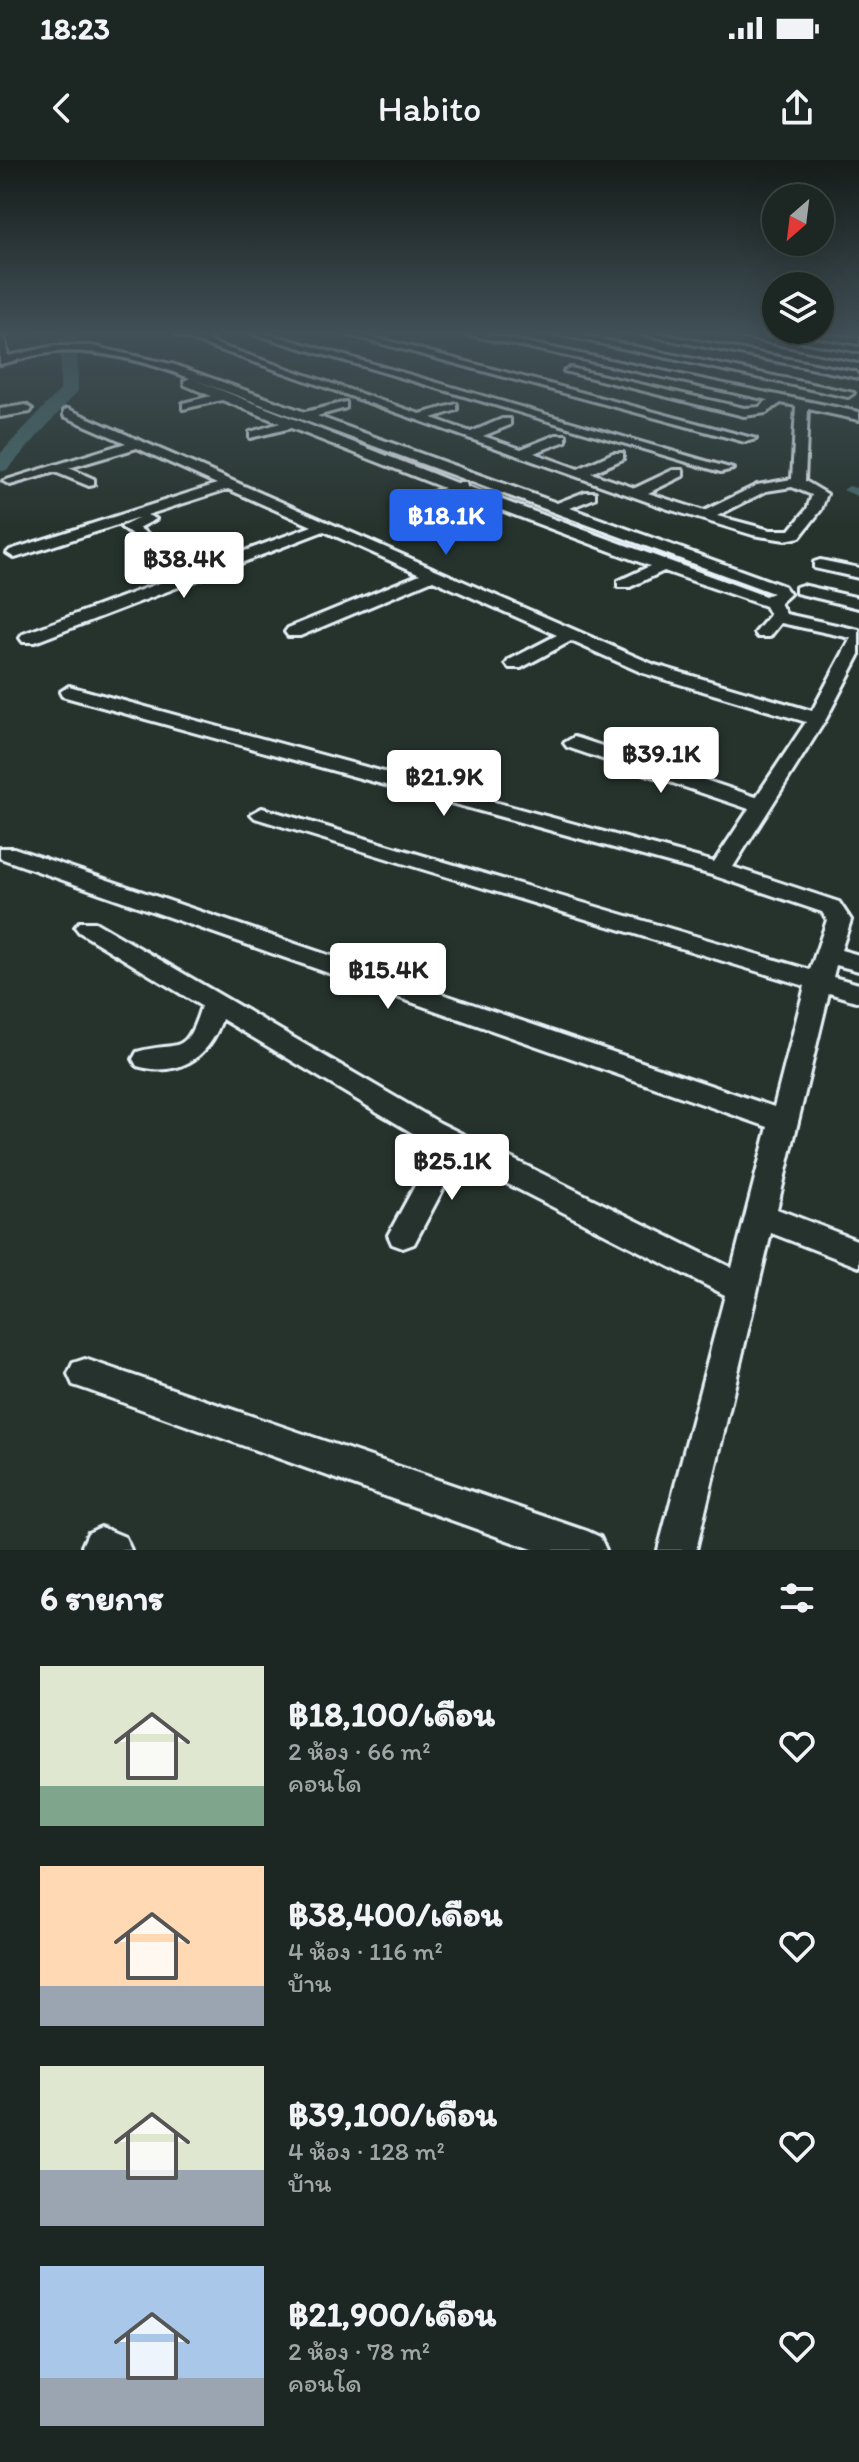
<!DOCTYPE html>
<html lang="th">
<meta charset="utf-8">
<style>
:root{--surface:#1c2622;--page:#252e2a;--text:#f1f3f6;--muted:#a0a5a5;--line:#3a4340;--accent:#2563eb}
body{margin:0;font-family:Itim,"Playpen Sans Thai",sans-serif;background:var(--page);color:var(--text);height:100vh;display:flex;flex-direction:column;font-size:30px;white-space:nowrap}
*{box-sizing:border-box;margin:0}
p{font-size:26px;color:var(--muted)}
.icon{flex:none;width:44px;height:44px;fill:none;stroke:currentColor;stroke-width:2;stroke-linecap:round;stroke-linejoin:round}
.map{position:relative;height:1390px;overflow:hidden}
.side{display:flex;flex-direction:column;background:var(--surface);flex:1}
.side>*{flex:none}
.needle{width:52px;rotate:208deg}
.controls{position:absolute;left:762px;top:24px;display:grid;gap:16px}
.controls a{display:grid;place-items:center;width:72px;height:72px;border-radius:50%;background:var(--surface);box-shadow:0 8px 32px #0002,0 0 0 2px var(--line);font-size:40px}
.price{position:absolute;translate:-50% -68px;padding:0 18px;border-radius:8px;background:#fff;color:#222;font-size:26px;line-height:52px;filter:drop-shadow(0 2px 4px #0008)}
.price::after{content:'';position:absolute;left:50%;top:48px;width:24px;height:18px;margin-left:-12px;background:inherit;clip-path:polygon(0 0,100% 0,50% 100%)}
.price.current{background:var(--accent);color:#fff}
ul{padding:0;list-style:none}
li{display:flex;align-items:center;gap:24px;height:200px;padding:0 40px}
li span{display:grid;place-items:center;flex:none;width:224px;height:160px;border-radius:0px;color:#555}
li>.icon{margin-inline-start:auto}
span .icon{width:96px;height:96px;fill:#fffc;stroke-width:1}
li b{font-size:34px}
h2{display:flex;justify-content:space-between;align-items:center;height:96px;padding:0 40px;font-size:34px}
.status{display:flex;justify-content:space-between;align-items:center;height:56px;padding:0 40px;background:var(--surface);direction:ltr}
.status svg{height:22px;fill:currentColor}
header{display:flex;justify-content:space-between;align-items:center;height:104px;padding:0 40px;background:var(--surface);font-size:36px;font-weight:600}
.map>svg:first-child{display:block}
.lines{fill:none;stroke-linecap:round;stroke-linejoin:round}
.canal{fill:#46696b;fill-rule:evenodd}
.river{fill:#46696b;fill-rule:evenodd}
.minor-casing{stroke:#e8f1f8;stroke-width:6}
.minor{fill:#26332d;fill-rule:evenodd}
</style>
<div class="status"><b>18:23</b><svg viewBox="0 0 49 12"><path d="M0 12V9h3v3zM5 12V6h3v6zM10 12V3h3v9zM15 12V0h3v12zM26 1h20v11H26zM47 4h2v5h-2z"/></svg></div>
<header><svg class="icon" aria-label="back" viewBox="0 0 24 24"><path d="M15 5l-7 7 7 7"/></svg>Habito<svg class="icon" aria-label="share" viewBox="0 0 24 24"><path d="M12 15V3M7 8l5-5 5 5M5 13v7h14v-7"/></svg></header>
<div class="map">
<svg width="859" height="1390" viewBox="0 0 859 1390">
<rect width="100%" height="100%" fill="#26332d"/>
<filter id="ink" filterUnits="userSpaceOnUse"><feTurbulence type="fractalNoise" baseFrequency=".0125" numOctaves="2"/><feDisplacementMap in="SourceGraphic" scale="16" xChannelSelector="R" yChannelSelector="G"/><feConvolveMatrix kernelMatrix="1 2 1 2 8 2 1 2 1" color-interpolation-filters="sRGB"/></filter>
<g filter="url(#ink)">
<g class="lines">
<path class="canal" d="M849 326 859 329V337L843 330Z"/>
<path class="river" d="M0 174H32L24 179 0 181Z
M61 174H77L78 231 7 310 0 312V294L60 230Z"/>
<defs>
<path id="minor" d="M175 174H191L212 180 213 183 420 254 457 244V250L432 258 471 272 502 259H510V265L483 276 521 289 556 275H566V281L534 293 578 309 613 293H623V299L591 313 635 328 673 310H683V316L648 333 704 351 757 325 792 319 796 246 781 243 766 253 744 256 564 211 570 208 744 248 759 247 768 240 466 174H485L859 252V260L808 249 805 321 827 334 821 350 800 377 785 380 753 375 668 349ZM792 327 812 335 807 349 790 370H770L717 356 766 331Z
M254 174H270L733 309 721 312Z
M346 174H362L756 279 745 282Z
M557 174H576L854 233 848 237Z
M641 174H661L856 212 859 218Z
M728 174H748L859 195V201Z
M813 174 859 178V184L818 177Z
M0 177 5 180 8 196 54 186H91L175 205 305 252 346 242V248L317 256 557 343 585 332H595V338L570 348 784 426 790 434 780 443 786 454 859 470V496L826 559 733 707 839 742 851 760 841 790 859 795V811L836 805 833 817 859 824V842L829 833 777 1049 859 1081V1107L771 1073 696 1390H658L725 1135 459 999 414 1084 403 1088 392 1084 388 1075 436 987 222 859C209 898 178 918 137 906L133 899 137 892C178 880 185 899 201 846L79 772 75 767 79 762H95L440 963 732 1108 768 967 0 698V688H14L774 947 805 826 255 658 251 654 262 648 269 650 810 810 827 760 822 752 712 715 62 536 60 532 69 526 76 528 714 702 749 649 567 587 564 583 574 577 581 579 756 637 806 562 643 513 571 481 521 508H509L506 504 509 500 557 475 433 420 300 476H288L285 472 288 468 420 414 324 371 35 482H23L20 478 23 474 312 366 228 329 147 355 156 359 139 368 155 379V385H145L121 367 139 358 15 398 7 393 10 390 217 324 137 288 69 308 94 319V325L89 326 55 312 10 325 3 321 126 283 64 256V250L68 249 655 505 812 551 851 478 781 463 770 477H758L755 473 770 455 765 446 664 411 630 427H618V421L650 406 456 333 426 344H416V338L444 328 291 268 250 278V272L280 263 222 240 183 249V243L211 236 185 225 184 221 190 218C149 203 99 188 55 192 37 194 18 200 0 204ZM195 220 773 433 765 436 480 332 467 327 466 323H456Z
M26 245 32 249 30 252 0 257V249Z
M820 400 859 408V418L814 408V402Z
M802 425 859 438V448L796 433V427Z
M85 1199 587 1371 600 1377 606 1390H535L85 1229 73 1225 68 1214 73 1203Z
M101 1367 125 1377 131 1390H84L82 1386 88 1373Z"/>
</defs>
<use href="#minor" class="minor-casing"/>
<use href="#minor" class="minor"/>
</g>
</g>
<linearGradient id="sky" x2="0" y2="1"><stop stop-color="#151c19"/><stop offset="0.47" stop-color="#415057"/><stop offset="1" stop-color="#415057" stop-opacity="0"/></linearGradient>
<rect width="859" height="368" fill="url(#sky)"/>
</svg>
<div class="controls">
<a><svg class="needle" viewBox="-14 -14 28 28"><path d="M0-13l5 13h-10z" fill="#e53935"/><path d="M0 13l5-13h-10z" fill="#a0a5a5"/></svg></a>
<a><svg class="icon" aria-label="layers" viewBox="0 0 24 24"><path d="M12 4l9 5-9 5-9-5zM3 14l9 5 9-5"/></svg></a>
</div>
<b class="price current" style="left:446px;top:397px">฿18.1K</b>
<b class="price" style="left:184px;top:440px">฿38.4K</b>
<b class="price" style="left:661px;top:635px">฿39.1K</b>
<b class="price" style="left:444px;top:658px">฿21.9K</b>
<b class="price" style="left:388px;top:851px">฿15.4K</b>
<b class="price" style="left:452px;top:1042px">฿25.1K</b>
</div>
<section class="side">
<h2>6 รายการ<svg class="icon" aria-label="filters" viewBox="0 0 24 24"><path d="M4 7h16M4 17h16"/><circle cx="9" cy="7" r="2"/><circle cx="15" cy="17" r="2"/></svg></h2>
<ul>
<li><span style="background:linear-gradient(#dfe7d0 75%,#7fa58c 0)"><svg class="icon" aria-label="home" viewBox="0 0 24 24"><path d="M3 11l9-7 9 7M6 9v11h12V9"/></svg></span><div><b>฿18,100/เดือน</b><p>2 ห้อง · 66 m²</p><p>คอนโด</p></div><svg class="icon" aria-label="heart" viewBox="0 0 24 24"><path d="M12 20l-8-8c-3-5 5-10 8-4 3-6 11-1 8 4z"/></svg></li>
<li><span style="background:linear-gradient(#ffd9b3 75%,#9aa5b1 0)"><svg class="icon" aria-label="home" viewBox="0 0 24 24"><path d="M3 11l9-7 9 7M6 9v11h12V9"/></svg></span><div><b>฿38,400/เดือน</b><p>4 ห้อง · 116 m²</p><p>บ้าน</p></div><svg class="icon" aria-label="heart" viewBox="0 0 24 24"><path d="M12 20l-8-8c-3-5 5-10 8-4 3-6 11-1 8 4z"/></svg></li>
<li><span style="background:linear-gradient(#dfe7d0 65%,#9aa5b1 0)"><svg class="icon" aria-label="home" viewBox="0 0 24 24"><path d="M3 11l9-7 9 7M6 9v11h12V9"/></svg></span><div><b>฿39,100/เดือน</b><p>4 ห้อง · 128 m²</p><p>บ้าน</p></div><svg class="icon" aria-label="heart" viewBox="0 0 24 24"><path d="M12 20l-8-8c-3-5 5-10 8-4 3-6 11-1 8 4z"/></svg></li>
<li><span style="background:linear-gradient(#a9c7e8 70%,#9aa5b1 0)"><svg class="icon" aria-label="home" viewBox="0 0 24 24"><path d="M3 11l9-7 9 7M6 9v11h12V9"/></svg></span><div><b>฿21,900/เดือน</b><p>2 ห้อง · 78 m²</p><p>คอนโด</p></div><svg class="icon" aria-label="heart" viewBox="0 0 24 24"><path d="M12 20l-8-8c-3-5 5-10 8-4 3-6 11-1 8 4z"/></svg></li>
</ul>
</section>
